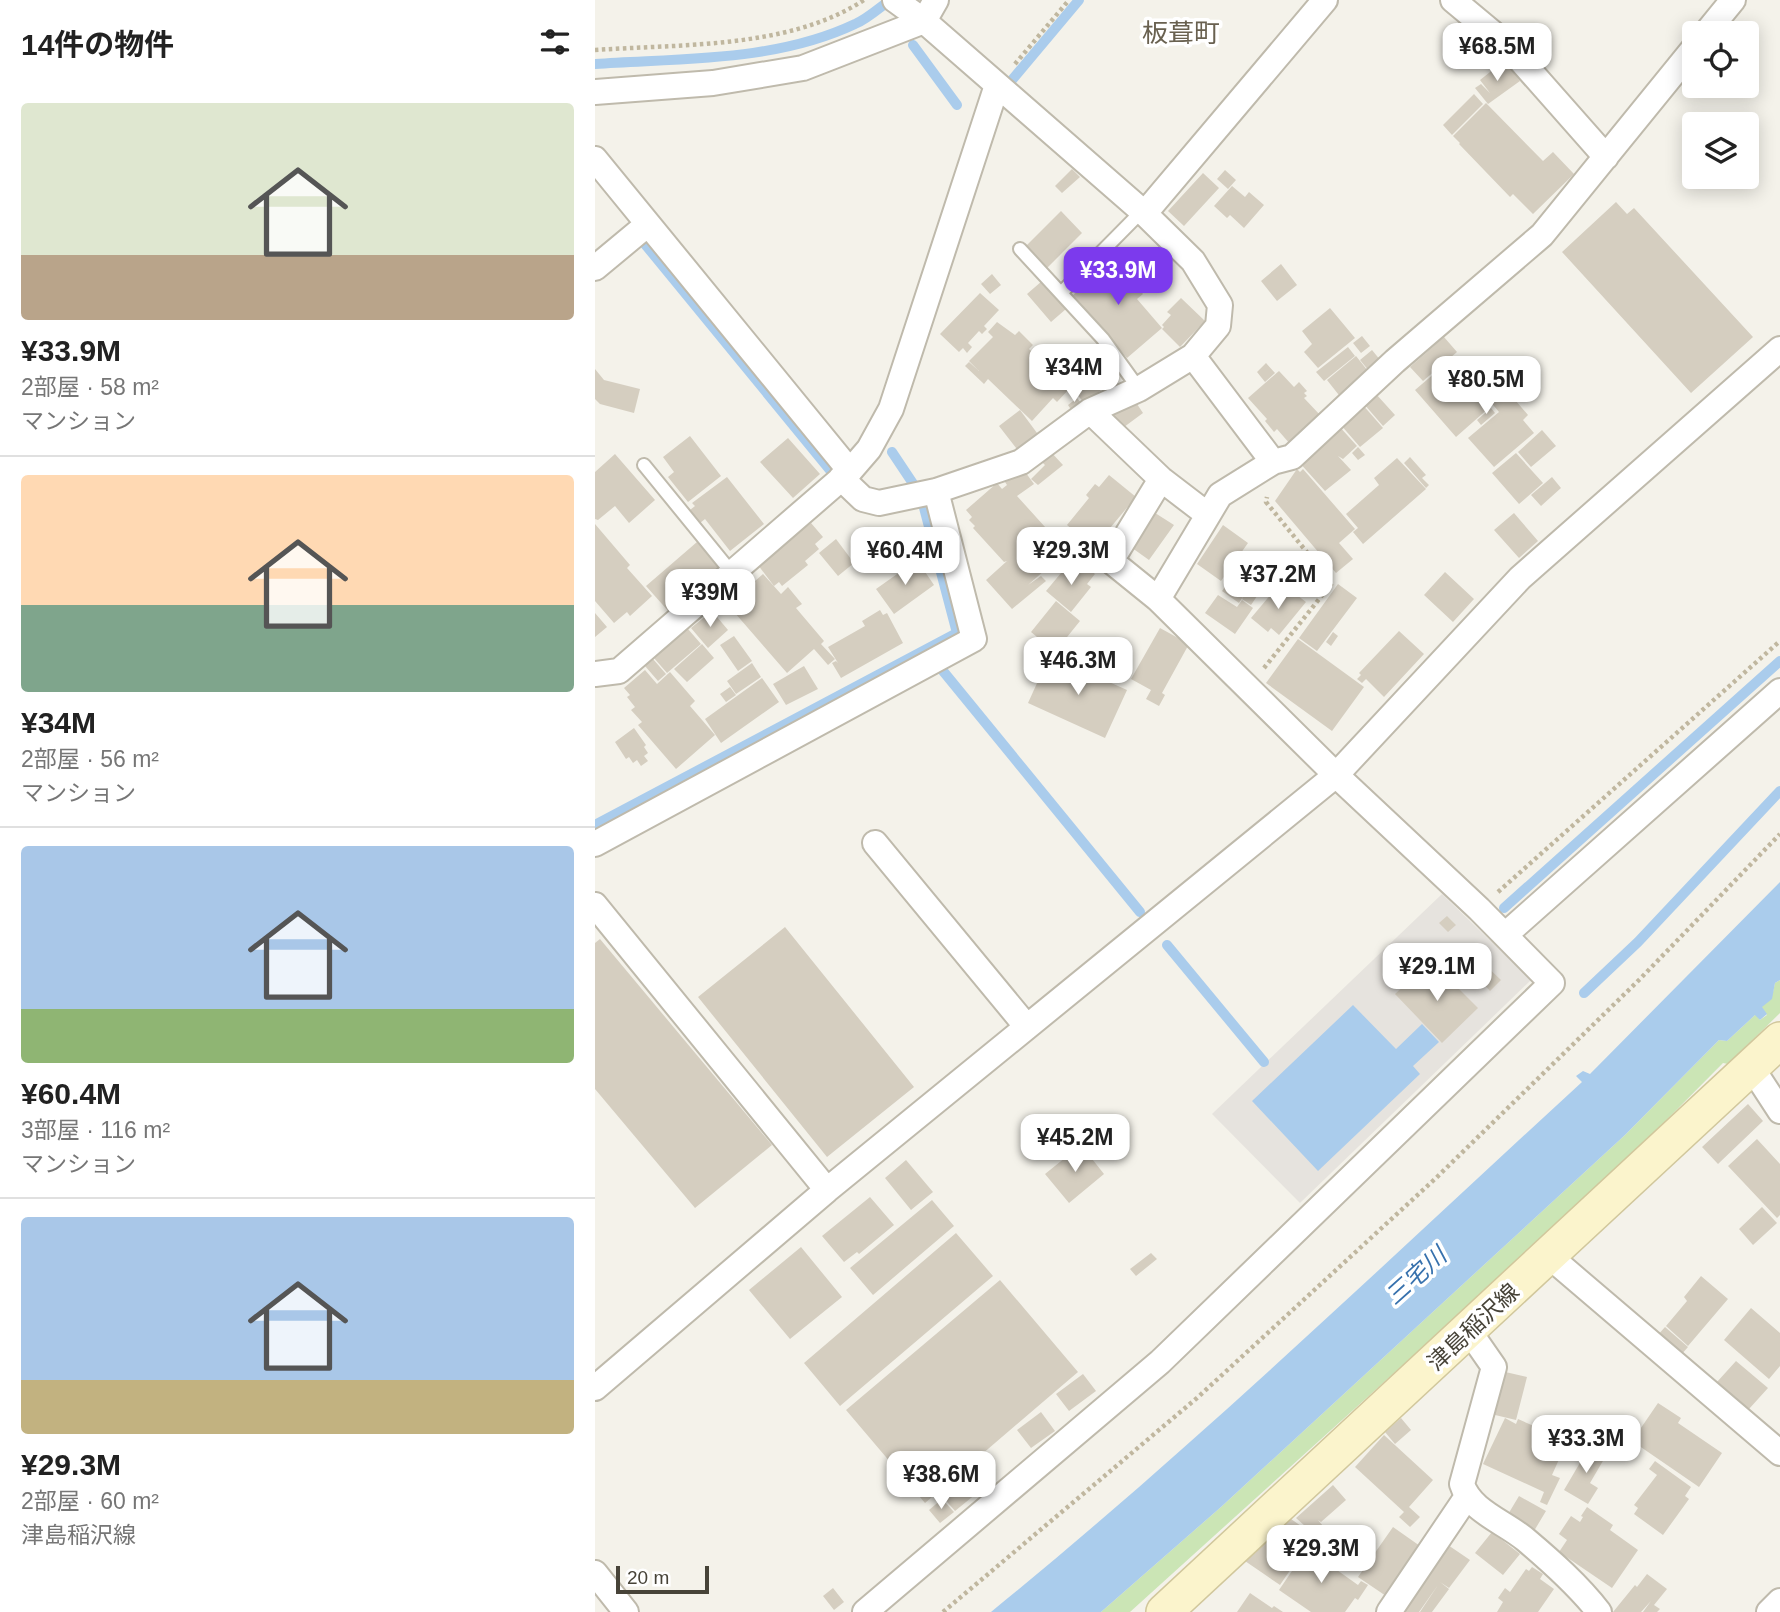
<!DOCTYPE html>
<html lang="ja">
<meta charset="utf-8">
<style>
:root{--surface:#fff;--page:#f6f6f6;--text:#222;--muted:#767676;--line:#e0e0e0;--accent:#7c3aed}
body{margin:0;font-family:Helvetica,"Noto Sans JP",sans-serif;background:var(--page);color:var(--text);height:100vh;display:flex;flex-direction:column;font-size:26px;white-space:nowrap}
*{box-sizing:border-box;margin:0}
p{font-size:23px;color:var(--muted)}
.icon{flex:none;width:38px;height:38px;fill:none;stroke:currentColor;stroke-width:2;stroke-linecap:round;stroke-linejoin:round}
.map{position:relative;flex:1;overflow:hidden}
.drawer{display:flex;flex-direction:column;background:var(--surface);width:595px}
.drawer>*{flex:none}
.buttons{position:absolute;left:1087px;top:21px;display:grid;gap:14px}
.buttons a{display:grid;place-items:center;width:77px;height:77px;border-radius:7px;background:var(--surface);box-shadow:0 4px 18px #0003;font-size:35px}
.scale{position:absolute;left:21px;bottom:18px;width:93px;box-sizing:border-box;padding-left:7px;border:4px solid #474338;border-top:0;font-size:19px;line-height:24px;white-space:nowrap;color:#474338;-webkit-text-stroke:5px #fff;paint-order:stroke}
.price{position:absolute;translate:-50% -60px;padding:0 16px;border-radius:14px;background:#fff;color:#222;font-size:23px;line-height:46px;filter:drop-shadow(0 2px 4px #0008)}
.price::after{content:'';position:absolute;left:50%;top:42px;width:21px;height:16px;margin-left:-10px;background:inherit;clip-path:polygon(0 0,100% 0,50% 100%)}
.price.active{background:var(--accent);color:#fff}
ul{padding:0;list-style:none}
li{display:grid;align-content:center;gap:14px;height:371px;padding:0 21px}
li+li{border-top:2px solid var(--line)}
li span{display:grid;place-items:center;height:217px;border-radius:7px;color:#555}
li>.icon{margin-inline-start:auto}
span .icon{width:126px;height:126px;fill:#fffc;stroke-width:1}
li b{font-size:30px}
h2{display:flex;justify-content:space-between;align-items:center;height:84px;padding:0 21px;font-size:30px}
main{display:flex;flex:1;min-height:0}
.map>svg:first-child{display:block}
.industrial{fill:#e6e3de}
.green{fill:#cbe5b5}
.water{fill:#aaccec}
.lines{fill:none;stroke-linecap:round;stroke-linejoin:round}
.stream{stroke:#aaccec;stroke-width:10}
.building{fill:#d5cec0}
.service-casing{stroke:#bfbaac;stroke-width:16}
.minor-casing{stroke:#bfbaac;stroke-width:28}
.secondary-casing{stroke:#d1c79c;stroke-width:38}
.path{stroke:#c0b79f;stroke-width:4.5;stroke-dasharray:3.5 3.5;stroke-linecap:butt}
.service{stroke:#fff;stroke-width:12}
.minor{stroke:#fff;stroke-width:24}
.secondary{stroke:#fbf4cc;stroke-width:35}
.labels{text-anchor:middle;stroke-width:7;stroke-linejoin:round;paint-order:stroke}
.street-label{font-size:23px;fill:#474338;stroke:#fff}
.water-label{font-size:24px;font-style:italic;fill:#3771ad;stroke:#fff}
.quarter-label{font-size:26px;fill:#696150;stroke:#fff}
</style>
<main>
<section class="drawer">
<h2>14件の物件<svg class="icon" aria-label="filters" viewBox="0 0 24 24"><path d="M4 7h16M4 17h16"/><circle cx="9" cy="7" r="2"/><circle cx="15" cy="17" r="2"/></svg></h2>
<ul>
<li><span style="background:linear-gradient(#dfe7d0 70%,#b9a48a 0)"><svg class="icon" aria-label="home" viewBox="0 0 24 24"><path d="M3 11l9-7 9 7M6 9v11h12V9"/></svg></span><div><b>¥33.9M</b><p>2部屋 · 58 m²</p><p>マンション</p></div></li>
<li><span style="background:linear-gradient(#ffd9b3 60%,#7fa58c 0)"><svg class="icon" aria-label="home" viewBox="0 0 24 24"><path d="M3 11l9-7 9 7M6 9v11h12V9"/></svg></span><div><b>¥34M</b><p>2部屋 · 56 m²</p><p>マンション</p></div></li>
<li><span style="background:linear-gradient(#a9c7e8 75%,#8fb573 0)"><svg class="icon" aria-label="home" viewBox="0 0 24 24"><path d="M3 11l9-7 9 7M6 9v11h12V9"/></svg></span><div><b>¥60.4M</b><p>3部屋 · 116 m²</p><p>マンション</p></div></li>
<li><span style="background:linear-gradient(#a9c7e8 75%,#c2b280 0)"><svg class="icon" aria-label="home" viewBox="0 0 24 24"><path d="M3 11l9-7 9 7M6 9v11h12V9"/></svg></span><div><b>¥29.3M</b><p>2部屋 · 60 m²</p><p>津島稲沢線</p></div></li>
</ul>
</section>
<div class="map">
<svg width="1185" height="1612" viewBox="0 0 1185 1612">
<rect width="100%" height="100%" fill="#f4f2ea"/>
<path class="industrial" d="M847 894 936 980 705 1203 617 1114Z"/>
<path class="green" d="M1185 980V1013L1133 1064 1128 1063 1009 1183 535 1612H506L626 1507 1030 1135 1124 1040 1132 1041 1161 1014 1165 1020 1172 1015 1166 1007 1178 992 1180 983Z"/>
<path class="water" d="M1185 882V980L1180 983 1177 999 1167 1007 1172 1014 1165 1020 1160 1015 1132 1041 1124 1040 1030 1135 626 1507 506 1612H396C601 1445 792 1261 987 1082L981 1076 988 1071 995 1074Z
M758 1005 801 1049 827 1024 844 1042 818 1066 825 1074 723 1171 657 1101Z"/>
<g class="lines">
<path class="stream" d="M318 45 362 105
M0 64C86 58 180 62 260 24 272 19 284 8 295 0
M417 80 484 0
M49 243 235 470
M297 452 319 485
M348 671 545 912
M0 825 362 633 328 504
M909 908 1185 661
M572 945 669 1062
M989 993 1043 942 1185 791"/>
</g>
<path class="building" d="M909 61 925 81 893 104 880 88 886 84 895 93 885 80Z
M879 94 888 104 857 135 848 125Z
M891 103 948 161 958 152 979 174 938 214 918 194 915 197 864 144 865 143 858 136Z
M477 169 485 177 467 193 460 186Z
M630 170 641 180 633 189 622 179Z
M608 173 624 188 589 226 573 211Z
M637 186 650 197 654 192 669 205 649 228 635 215 632 218 619 206Z
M1021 202 1032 214 1039 208 1158 337 1096 393 967 252Z
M466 211 487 233 451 269 430 247Z
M522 251 536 267 524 278 528 283 534 278 548 294 542 299 567 328 532 358 478 295 509 268 506 265Z
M686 264 702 285 682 301 666 281Z
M397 274 406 285 395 294 386 284Z
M447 281 471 309 456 322 432 294Z
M385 293 404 310 389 326 392 329 387 334 384 331 373 343 377 347 372 353 368 348 364 352 345 334Z
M586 298 610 321 585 347 567 329 569 327 567 325 576 315 572 312Z
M735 308 760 338 723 368 709 352 717 344 707 331Z
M402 322 420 335 424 331 438 345 434 349 475 388 462 402 458 398 437 421 393 379 389 384 370 366 374 362 384 371 374 361 398 337 393 332Z
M767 336 775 346 766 353 758 343Z
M849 337 862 352 828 381 815 367Z
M753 347 760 356 729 381 721 372Z
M504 350 523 370 517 375 520 378 490 404 470 380Z
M777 350 786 361 774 371 765 360Z
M761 356 777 376 747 399 732 380Z
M854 361 895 407 861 437 820 390Z
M671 363 680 373 670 382 662 372Z
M0 369 9 380 45 389 39 413 5 404 0 399Z
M684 371 699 387 704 382 712 391 709 393 712 396 709 398 726 416 695 444 682 429 679 432 670 421 672 419 653 398Z
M909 387 933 415 928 420 939 433 899 467 873 438 904 412 894 400Z
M781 394 800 415 788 426 769 404Z
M482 398 486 403 477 411 473 405Z
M538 398 548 413 525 430 508 414Z
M767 404 788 428 765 447 745 424Z
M896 408 900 413 886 425 882 420Z
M425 410 445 437 425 453 404 426Z
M744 426 762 446 748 459 743 456 756 470 730 491 703 461Z
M947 430 961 446 936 467 923 452Z
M95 436 126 476 93 502 73 477 79 472 68 457Z
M193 438 225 474 198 498 165 462Z
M763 447 770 455 763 460 757 453Z
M455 451 468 465 443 485 436 479 450 465 445 460Z
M921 453 948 483 924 504 897 473Z
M20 454 60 500 34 523 20 506 3 520 0 519V472Z
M815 457 831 475 827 478 834 485 831 488 809 463Z
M802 458 831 489 768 544 758 532 763 528 751 514 784 485 779 478Z
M428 469 439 484 422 496 460 538 463 536 471 546 482 533 472 525 494 498 491 495 500 484 504 487 514 475 541 497 510 534 516 538 502 555 488 543 463 566 459 562 433 585 446 576 451 581 417 609 391 580 412 561 409 562 378 528 380 526 374 520 377 517 371 510 402 483 407 489 412 485 410 482Z
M702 469 705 472 708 469 760 529 744 543 758 559 741 573 680 501Z
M132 477 169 524 135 551 110 519 105 523 95 510 100 506 97 503Z
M957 477 966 488 946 506 936 495Z
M557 511 579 525 554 560 533 545Z
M919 513 943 541 924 558 899 530Z
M216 523 228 537 220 544 224 549 210 561 213 565 187 586 184 582 179 586 163 565Z
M0 524 35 565 32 568 57 596 35 616 32 612 19 623 0 601Z
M628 525 653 543 626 581 602 564Z
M241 539 259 563 243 576 224 553Z
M102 542 126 570 75 613 51 586Z
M658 553 681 568 656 605 647 599 649 595 644 603 627 591 650 558 653 560Z
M322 560 339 585 299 614 281 589Z
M487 563 500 574 492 584 496 587 476 612 451 591 471 567 479 573Z
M850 572 879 599 858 622 829 595Z
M168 574 186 594 193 587 207 604 201 608 229 641 226 644 240 659 233 665 219 649 192 673 133 605Z
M743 584 762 598 722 651 704 638Z
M682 587 694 596 698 592 711 602 684 635 676 628 673 632 656 618Z
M623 595 642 607 647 600 658 608 640 634 610 613Z
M461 601 485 621 460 652 436 632Z
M285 610 288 615 292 613 308 643 246 678 237 663 241 661 243 663 233 647 270 626 267 621Z
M117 611 133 630 113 648 96 628Z
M0 613 12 627 0 637Z
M565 628 594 644 567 693 570 695 564 706 551 699 556 690 536 679Z
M93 629 106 644 72 673 59 658Z
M804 631 829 654 789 697 771 679 767 683 762 679 766 675 764 673Z
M738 632 743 636 736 646 731 642Z
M139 636 157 661 143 671 125 645Z
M703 639 769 687 737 731 671 683Z
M107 644 119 658 92 682 79 669Z
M58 659 71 674 63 681 50 666Z
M453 659 476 669 480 660 499 669 496 674 532 690 510 738 433 703Z
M157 663 166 677 141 694 132 681Z
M209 666 223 689 191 705 178 684Z
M50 670 62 684 75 672 100 701 95 706 120 735 81 769 43 725 47 722 36 710 40 707 32 697 35 695 29 688Z
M167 678 184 702 126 743 110 719Z
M135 687 141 695 131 702 125 694Z
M39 728 51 745 49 747 53 753 49 756 53 761 46 766 42 760 38 763 34 757 31 759 20 742Z
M852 916 861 925 853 932 844 923Z
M190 927 319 1087 232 1157 103 997Z
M5 939 177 1145 100 1208 0 1089V943Z
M886 961 906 980 895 991 876 970Z
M850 967 866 985 863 988 883 1008 847 1043 800 994 825 971 835 982Z
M1153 1104 1168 1121 1123 1164 1107 1147Z
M1162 1139 1185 1164V1215L1182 1218 1133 1166Z
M486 1145 509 1174 474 1203 450 1174Z
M311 1160 338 1192 316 1210 290 1178Z
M275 1197 299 1225 264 1254 262 1252 249 1262 227 1236Z
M337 1200 359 1226 278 1295 255 1268Z
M1167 1207 1182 1223 1158 1245 1144 1229Z
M361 1233 398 1276 245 1406 209 1363Z
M206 1247 247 1297 195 1339 154 1290Z
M556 1253 562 1259 541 1276 535 1269Z
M1106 1276 1133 1299 1093 1346 1071 1326 1092 1301 1089 1297Z
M405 1280 483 1372 330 1503 251 1410Z
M1156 1308 1185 1333V1366L1174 1379 1129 1340Z
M1070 1327 1093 1347 1085 1356 1062 1336Z
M1141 1361 1173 1388 1154 1409 1122 1382Z
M906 1371 932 1377 921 1420 896 1414Z
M488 1374 501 1391 474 1411 461 1394Z
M1063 1403 1086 1418 1083 1423 1127 1453 1104 1487 1037 1441Z
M446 1412 460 1431 436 1448 422 1430Z
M806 1418 816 1430 800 1444 790 1432Z
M910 1418 921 1424 923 1419 941 1427 938 1432 970 1446 957 1475 965 1478 952 1505 945 1502 949 1492 888 1464Z
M789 1435 838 1480 814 1507 825 1517 815 1527 804 1517 809 1512 760 1467Z
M996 1444 1012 1454 995 1483 1003 1488 993 1504 969 1490Z
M1060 1461 1096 1487 1090 1496 1094 1499 1068 1535 1039 1514 1043 1508 1039 1505 1062 1475 1054 1469Z
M385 1465 398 1480 360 1511 347 1496Z
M738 1485 751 1500 726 1522 723 1520 728 1526 719 1534 701 1518Z
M924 1496 951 1511 939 1531 912 1516Z
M347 1499 359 1512 345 1523 334 1510Z
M992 1507 1018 1525 1015 1530 1043 1550 1017 1588 964 1552 972 1540 964 1534 976 1516 985 1522 988 1517 986 1516Z
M696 1519 719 1535 685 1585 650 1561Z
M798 1527 825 1546 791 1596 763 1577Z
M897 1532 925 1554 908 1575 880 1553Z
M853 1545 875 1560 854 1588 845 1582 854 1589 837 1612H825L843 1585 824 1612H805Z
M714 1546 736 1557 732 1563 763 1585 766 1581 773 1585 763 1600 760 1598 750 1612H716L684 1590Z
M937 1567 948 1574 945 1579 959 1589 943 1612H902L908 1602 903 1598 910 1588 915 1592 931 1569 934 1571Z
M1052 1574 1072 1589 1059 1605 1065 1609 1062 1612H1048L1056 1601 1046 1612H1018L1040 1585 1042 1587Z
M238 1588 249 1602 239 1610 228 1596Z
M655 1593 677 1608 679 1606 688 1612H642Z"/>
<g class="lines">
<defs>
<path id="service" d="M425 249 508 339 544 389
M466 293 547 211
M49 465 137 573"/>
<path id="minor" d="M300 0 329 21 547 211 598 261 625 305 623 326 598 356 678 462
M858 0 912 45 1011 157
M1111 33 1138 0
M0 92 118 83 208 68 329 21 341 0
M0 159 255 471
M550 213 730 0
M0 268 53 224
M495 411 566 479 613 515
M246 478 268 499 284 503 341 491 426 462 495 411 544 389 598 356
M563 599 625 495 678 462 697 457 800 361 947 235 1099 48
M0 674 24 671 255 471 274 449 296 409 402 85
M280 843 432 1027
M0 844 379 639 341 491
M0 905 232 1190
M910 935 1185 691
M1157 1068 1185 1111
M954 1256 1185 1453
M874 1331 899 1367 867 1484C875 1511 910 1522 931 1540 957 1562 983 1585 1004 1612
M0 1388 232 1190 741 775 925 578 1185 349
M0 1573 31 1612
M270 1612 565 1362 957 983 884 909 741 775 563 599 516 561 566 479
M794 1612 871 1498
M1174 1612 1185 1601"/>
<path id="secondary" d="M569 1612 1185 1040"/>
</defs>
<use href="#service" class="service-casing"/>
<use href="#minor" class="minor-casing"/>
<use href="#secondary" class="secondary-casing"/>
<path class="path" d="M0 50C86 44 194 49 269 0
M420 64 474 0
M669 668 737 583 671 502 672 497
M903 892 1185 641
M348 1612 602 1398 841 1178 1045 979 1185 834"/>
<use href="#service" class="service"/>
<use href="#minor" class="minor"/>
<use href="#secondary" class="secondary"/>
</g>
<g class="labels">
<g class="street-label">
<text transform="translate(878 1327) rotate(-43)" y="8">津島稲沢線</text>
</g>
<g class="water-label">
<text transform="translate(821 1276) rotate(-42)" y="8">三宅川</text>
</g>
<g class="quarter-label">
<text x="586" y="42">板葺町</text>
</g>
</g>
</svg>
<div class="buttons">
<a><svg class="icon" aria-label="locate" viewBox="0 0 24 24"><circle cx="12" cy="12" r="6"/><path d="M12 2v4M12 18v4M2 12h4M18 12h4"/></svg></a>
<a><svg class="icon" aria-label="layers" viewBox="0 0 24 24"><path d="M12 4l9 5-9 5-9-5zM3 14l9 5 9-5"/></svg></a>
</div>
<div class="scale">20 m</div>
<b class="price" style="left:902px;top:83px">¥68.5M</b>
<b class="price active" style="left:523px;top:307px">¥33.9M</b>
<b class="price" style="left:479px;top:404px">¥34M</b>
<b class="price" style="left:891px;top:416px">¥80.5M</b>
<b class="price" style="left:310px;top:587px">¥60.4M</b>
<b class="price" style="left:476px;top:587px">¥29.3M</b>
<b class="price" style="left:683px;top:611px">¥37.2M</b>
<b class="price" style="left:115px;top:629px">¥39M</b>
<b class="price" style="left:483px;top:697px">¥46.3M</b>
<b class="price" style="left:842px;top:1003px">¥29.1M</b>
<b class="price" style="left:480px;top:1174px">¥45.2M</b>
<b class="price" style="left:991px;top:1475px">¥33.3M</b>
<b class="price" style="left:346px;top:1511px">¥38.6M</b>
<b class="price" style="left:726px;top:1585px">¥29.3M</b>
</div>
</main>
